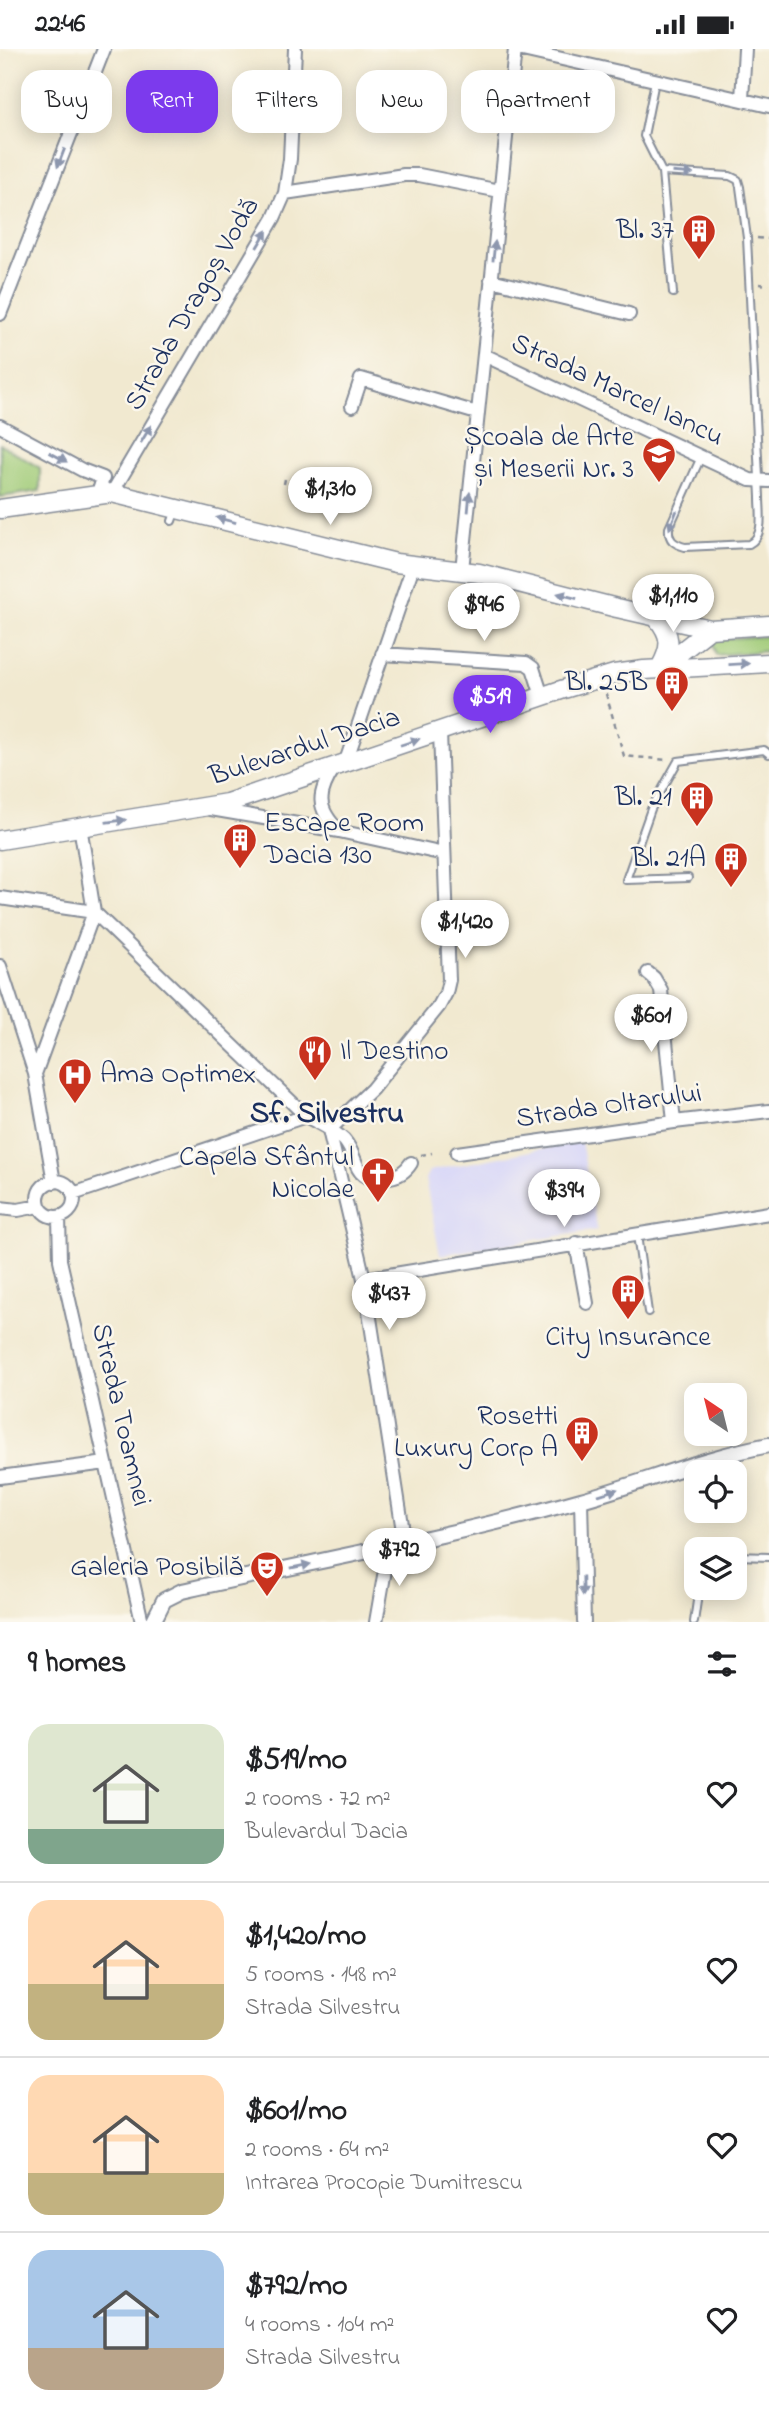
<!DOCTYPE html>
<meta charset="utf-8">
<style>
:root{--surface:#fff;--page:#f6f6f6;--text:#202124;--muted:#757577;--line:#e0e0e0;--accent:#7c3aed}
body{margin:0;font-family:"Indie Flower",sans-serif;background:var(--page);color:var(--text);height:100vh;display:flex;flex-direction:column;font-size:26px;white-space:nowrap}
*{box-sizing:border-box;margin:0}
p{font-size:23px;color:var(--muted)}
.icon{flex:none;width:38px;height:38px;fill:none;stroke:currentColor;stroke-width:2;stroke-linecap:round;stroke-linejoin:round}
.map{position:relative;height:1573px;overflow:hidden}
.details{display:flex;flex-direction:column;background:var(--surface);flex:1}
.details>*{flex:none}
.hud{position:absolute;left:21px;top:21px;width:728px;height:63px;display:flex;gap:14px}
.needle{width:46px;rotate:325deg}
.buttons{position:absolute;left:684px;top:1334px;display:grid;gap:14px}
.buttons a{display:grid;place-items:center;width:63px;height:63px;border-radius:14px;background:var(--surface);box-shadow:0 4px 18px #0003;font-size:35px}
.price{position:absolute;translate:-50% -60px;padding:0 16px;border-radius:24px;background:#fff;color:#222;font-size:23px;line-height:46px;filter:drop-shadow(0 2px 4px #0008)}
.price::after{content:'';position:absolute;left:50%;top:42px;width:21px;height:16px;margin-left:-10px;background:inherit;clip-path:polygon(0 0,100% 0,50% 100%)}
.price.selected{background:var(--accent);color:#fff}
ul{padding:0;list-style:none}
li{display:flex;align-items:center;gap:21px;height:175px;padding:0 28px}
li+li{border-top:2px solid var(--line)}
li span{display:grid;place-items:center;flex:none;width:196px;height:140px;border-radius:21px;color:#555}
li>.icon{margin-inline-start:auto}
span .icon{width:84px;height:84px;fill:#fffc;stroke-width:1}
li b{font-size:30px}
h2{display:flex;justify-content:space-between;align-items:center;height:84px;padding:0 28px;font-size:30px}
.tag{padding:0 24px;border-radius:21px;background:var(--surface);box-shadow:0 4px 18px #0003;font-size:24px;line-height:63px}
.tag.selected{background:var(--accent);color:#fff}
.status{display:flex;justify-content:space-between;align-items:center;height:49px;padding:0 35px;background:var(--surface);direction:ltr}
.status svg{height:19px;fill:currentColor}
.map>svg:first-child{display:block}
.built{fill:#d8d7f8}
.green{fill:#9fca76;stroke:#5d7c6a;stroke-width:2}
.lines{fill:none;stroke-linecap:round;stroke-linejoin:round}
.service-casing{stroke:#868c97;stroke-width:10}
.minor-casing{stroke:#868c97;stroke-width:16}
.tertiary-casing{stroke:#868c97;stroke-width:18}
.secondary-casing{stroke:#868c97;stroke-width:21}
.path{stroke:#868c97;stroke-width:2.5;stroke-dasharray:5 5;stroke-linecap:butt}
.service{stroke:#fff;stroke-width:6}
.minor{stroke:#fff;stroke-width:12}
.tertiary{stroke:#fff;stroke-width:14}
.secondary{stroke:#fff;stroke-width:18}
.oneway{fill:#8d97ae}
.labels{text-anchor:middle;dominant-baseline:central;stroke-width:5;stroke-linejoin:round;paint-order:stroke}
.poi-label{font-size:28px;fill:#1b2f5e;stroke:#fbf7ec;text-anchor:end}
.street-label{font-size:28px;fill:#1b2f5e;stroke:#fbf7ec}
.neighbourhood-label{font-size:30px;font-weight:bold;fill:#1b2f5e;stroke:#fbf7ec}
</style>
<div class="status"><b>22:46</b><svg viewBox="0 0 49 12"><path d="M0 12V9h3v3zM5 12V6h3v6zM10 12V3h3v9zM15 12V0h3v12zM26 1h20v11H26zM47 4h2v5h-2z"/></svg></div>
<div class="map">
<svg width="769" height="1573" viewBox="0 0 769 1573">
<rect width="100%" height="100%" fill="#fbf7ec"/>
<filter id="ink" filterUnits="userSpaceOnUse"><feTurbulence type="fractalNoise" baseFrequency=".0143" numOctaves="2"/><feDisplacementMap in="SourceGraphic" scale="14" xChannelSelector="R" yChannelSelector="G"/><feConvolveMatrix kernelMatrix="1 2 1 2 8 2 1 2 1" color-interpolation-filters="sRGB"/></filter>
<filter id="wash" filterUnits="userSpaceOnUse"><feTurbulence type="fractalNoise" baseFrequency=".00686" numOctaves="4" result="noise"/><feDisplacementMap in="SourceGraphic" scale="28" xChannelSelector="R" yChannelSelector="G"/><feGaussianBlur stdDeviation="1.57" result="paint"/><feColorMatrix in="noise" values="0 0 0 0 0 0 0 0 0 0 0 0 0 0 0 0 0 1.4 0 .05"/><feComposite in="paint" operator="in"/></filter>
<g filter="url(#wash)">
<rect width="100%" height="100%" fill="#f1e9d0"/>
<!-- built -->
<path class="built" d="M581,1092L597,1181L440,1206L425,1130L429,1122Z"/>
<!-- green -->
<path class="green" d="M0,395L40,419V442L0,448Z
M769,587V602L716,606L713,595L715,590Z"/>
</g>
<g filter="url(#ink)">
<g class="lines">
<!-- service casing -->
<g class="service-casing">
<path id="service" d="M655,32L644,87L662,123L730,127L738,131L740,138L747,189L760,448C760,464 765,487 749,495L685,498C674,495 668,491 669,479L701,408
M662,123L673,244
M172,472L176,461
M688,829L626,831L651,760L678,712L764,701L769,705
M637,1186L648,1263
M735,1507L769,1508
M694,1573L699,1538"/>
</g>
<!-- minor casing -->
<g class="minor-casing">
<path id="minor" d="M518,0L769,57
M742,50L745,0
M285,144L404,126H419L500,142
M491,231L629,265
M0,265L104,0
M484,306L750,431L769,432
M352,357L361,330L477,364
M0,377L82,421L103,429L98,445
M112,444L274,169L285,144L290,110L295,0
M462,521L515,0
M382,605L526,614L533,619L542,647
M345,715L413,517
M334,719C317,745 316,759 339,782
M211,760L339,782L444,805
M0,849L94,863L306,1067C318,1074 334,1081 344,1091C361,1110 350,1136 389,1128C399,1127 406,1122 411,1114
M0,917L35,1025L54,1133
M648,924L654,929L661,941L674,1073
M35,1025L94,863L80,777
M329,1081L372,1040L439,957L446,944L449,931L440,683
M329,1081L364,1230L405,1495
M457,1104L674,1073L769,1062
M38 1150a18 18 0 1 1 36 0a18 18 0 1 1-36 0Z
M73,1145L306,1067
M0,1159L18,1161L39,1157
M59,1168L60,1211L142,1573
M576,1194L587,1254
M364,1230L769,1164
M0,1428L106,1414
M581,1451L584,1573
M376,1573L389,1498"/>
</g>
<!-- tertiary casing -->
<g class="tertiary-casing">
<path id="tertiary" d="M153,1573L164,1551L182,1542C315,1512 449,1488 581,1451C643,1434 705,1408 769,1396"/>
</g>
<!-- secondary casing -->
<g class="secondary-casing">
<path id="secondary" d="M0,460L112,444L396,514L479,524L617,559L710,580
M657,569C671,586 672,597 661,617
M659,620L710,580L769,576
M0,791L227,754L564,640L614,625L644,621L769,614"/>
</g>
<!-- path -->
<path class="path" d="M757,189L769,190
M759,235L769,236
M284,435L285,430L289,431
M606,645L624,707L668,711
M421,1106L432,1104"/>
<!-- service -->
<use href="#service" class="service"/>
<!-- minor -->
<use href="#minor" class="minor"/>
<!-- tertiary -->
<use href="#tertiary" class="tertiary"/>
<!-- secondary -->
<use href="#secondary" class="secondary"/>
</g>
<!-- one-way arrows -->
<defs><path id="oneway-solid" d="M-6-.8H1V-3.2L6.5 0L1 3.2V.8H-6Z" transform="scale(1.75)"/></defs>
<g class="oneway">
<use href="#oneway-solid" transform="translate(61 109) rotate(111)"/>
<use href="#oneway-solid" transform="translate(683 124) rotate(4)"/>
<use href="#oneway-solid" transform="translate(262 190) rotate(-59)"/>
<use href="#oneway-solid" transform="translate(494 202) rotate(-84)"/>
<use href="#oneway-solid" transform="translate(146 385) rotate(-59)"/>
<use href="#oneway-solid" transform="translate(58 408) rotate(29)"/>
<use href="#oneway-solid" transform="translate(469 453) rotate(-85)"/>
<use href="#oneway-solid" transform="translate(226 471) rotate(-166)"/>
<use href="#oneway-solid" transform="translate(673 471) rotate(112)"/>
<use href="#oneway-solid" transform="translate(567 547) rotate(-165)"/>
<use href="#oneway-solid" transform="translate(739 615) rotate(-3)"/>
<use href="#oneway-solid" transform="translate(410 693) rotate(-18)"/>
<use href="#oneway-solid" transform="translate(116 772) rotate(-8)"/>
<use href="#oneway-solid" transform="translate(608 1443) rotate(-17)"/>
<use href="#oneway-solid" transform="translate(301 1517) rotate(-12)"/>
<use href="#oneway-solid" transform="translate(583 1537) rotate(89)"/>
</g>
</g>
<!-- icons -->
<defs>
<g id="building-pin" transform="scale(1.75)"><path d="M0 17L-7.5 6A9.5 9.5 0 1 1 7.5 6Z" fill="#c8321e" stroke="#fbf7ec"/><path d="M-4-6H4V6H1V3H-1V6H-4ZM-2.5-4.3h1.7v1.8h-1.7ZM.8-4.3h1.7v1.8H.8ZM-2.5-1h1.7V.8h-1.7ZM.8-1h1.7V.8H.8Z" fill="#fff"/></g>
<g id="school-pin" transform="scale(1.75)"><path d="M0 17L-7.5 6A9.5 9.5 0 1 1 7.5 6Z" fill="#c8321e" stroke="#fbf7ec"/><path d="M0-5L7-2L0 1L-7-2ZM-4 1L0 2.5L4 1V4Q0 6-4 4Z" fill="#fff"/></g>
<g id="restaurant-pin" transform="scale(1.75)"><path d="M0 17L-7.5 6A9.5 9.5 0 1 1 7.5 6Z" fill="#c8321e" stroke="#fbf7ec"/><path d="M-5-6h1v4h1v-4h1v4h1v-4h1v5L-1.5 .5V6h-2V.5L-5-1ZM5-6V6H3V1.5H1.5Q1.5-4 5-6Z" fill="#fff"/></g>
<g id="hospital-pin" transform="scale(1.75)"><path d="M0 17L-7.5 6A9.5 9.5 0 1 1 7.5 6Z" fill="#c8321e" stroke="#fbf7ec"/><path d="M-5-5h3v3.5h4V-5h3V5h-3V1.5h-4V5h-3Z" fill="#fff"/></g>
<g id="church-pin" transform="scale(1.75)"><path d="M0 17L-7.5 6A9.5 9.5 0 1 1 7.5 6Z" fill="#c8321e" stroke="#fbf7ec"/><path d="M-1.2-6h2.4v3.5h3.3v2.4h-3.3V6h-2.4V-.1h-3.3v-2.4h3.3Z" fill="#fff"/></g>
<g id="theatre-pin" transform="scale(1.75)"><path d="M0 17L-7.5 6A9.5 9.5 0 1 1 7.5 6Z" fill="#c8321e" stroke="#fbf7ec"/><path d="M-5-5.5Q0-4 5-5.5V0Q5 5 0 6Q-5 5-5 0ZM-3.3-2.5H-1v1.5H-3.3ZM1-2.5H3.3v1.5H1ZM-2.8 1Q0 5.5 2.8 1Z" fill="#fff"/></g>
</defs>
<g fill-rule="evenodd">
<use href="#building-pin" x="699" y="182"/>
<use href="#school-pin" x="659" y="405"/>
<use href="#building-pin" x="672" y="634"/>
<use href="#building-pin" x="697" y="749"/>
<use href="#building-pin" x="240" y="791"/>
<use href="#building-pin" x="731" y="810"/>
<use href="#restaurant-pin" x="315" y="1003"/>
<use href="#hospital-pin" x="75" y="1026"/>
<use href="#church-pin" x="378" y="1125"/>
<use href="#building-pin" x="628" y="1242"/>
<use href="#building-pin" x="582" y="1384"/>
<use href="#theatre-pin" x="267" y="1519"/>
</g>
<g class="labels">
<!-- poi labels -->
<g class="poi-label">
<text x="674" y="182">Bl. 37</text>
<text x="634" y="389">Școala de Arte<tspan x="634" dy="32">și Meserii Nr. 3</tspan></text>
<text x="648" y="634">Bl. 25B</text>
<text x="672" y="749">Bl. 21</text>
<text x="264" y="775" text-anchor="start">Escape Room<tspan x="264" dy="32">Dacia 130</tspan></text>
<text x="706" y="810">Bl. 21A</text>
<text x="340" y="1003" text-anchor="start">Il Destino</text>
<text x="100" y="1026" text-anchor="start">Ama Optimex</text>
<text x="354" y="1109">Capela Sfântul<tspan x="354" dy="32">Nicolae</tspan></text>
<text x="628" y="1289" text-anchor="middle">City Insurance</text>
<text x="558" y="1368">Rosetti<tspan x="558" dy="32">Luxury Corp A</tspan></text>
<text x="243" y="1519">Galeria Posibilă</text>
</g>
<!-- street labels -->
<g class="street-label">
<text transform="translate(193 256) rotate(-60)">Strada Dragoș Vodă</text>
<text transform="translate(617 342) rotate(25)">Strada Marcel Iancu</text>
<text transform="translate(305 699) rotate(-18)">Bulevardul Dacia</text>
<text transform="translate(609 1058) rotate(-8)">Strada Oltarului</text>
<text transform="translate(120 1366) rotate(77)">Strada Toamnei</text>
</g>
<!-- neighbourhood labels -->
<g class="neighbourhood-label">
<text x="327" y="1066">Sf. Silvestru</text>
</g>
</g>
</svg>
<div class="buttons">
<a><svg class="needle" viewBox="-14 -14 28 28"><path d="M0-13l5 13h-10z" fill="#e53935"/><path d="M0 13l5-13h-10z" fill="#757577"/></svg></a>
<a><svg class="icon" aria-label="locate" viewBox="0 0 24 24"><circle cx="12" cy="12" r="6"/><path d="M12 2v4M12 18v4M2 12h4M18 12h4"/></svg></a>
<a><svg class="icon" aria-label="layers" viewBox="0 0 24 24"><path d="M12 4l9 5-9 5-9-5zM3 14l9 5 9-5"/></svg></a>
</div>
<b class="price" style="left:330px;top:478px">$1,310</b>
<b class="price" style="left:673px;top:585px">$1,110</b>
<b class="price" style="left:484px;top:594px">$946</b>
<b class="price selected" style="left:490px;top:686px">$519</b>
<b class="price" style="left:465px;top:911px">$1,420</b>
<b class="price" style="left:651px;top:1005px">$601</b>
<b class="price" style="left:564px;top:1180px">$394</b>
<b class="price" style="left:389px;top:1283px">$437</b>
<b class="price" style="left:399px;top:1539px">$792</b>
<div class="hud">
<a class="tag">Buy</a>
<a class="tag selected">Rent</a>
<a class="tag">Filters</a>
<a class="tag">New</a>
<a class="tag">Apartment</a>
</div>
</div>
<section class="details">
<h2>9 homes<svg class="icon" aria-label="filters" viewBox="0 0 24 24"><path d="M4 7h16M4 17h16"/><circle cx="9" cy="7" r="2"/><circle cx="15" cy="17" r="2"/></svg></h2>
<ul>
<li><span style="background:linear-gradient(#dfe7d0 75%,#7fa58c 0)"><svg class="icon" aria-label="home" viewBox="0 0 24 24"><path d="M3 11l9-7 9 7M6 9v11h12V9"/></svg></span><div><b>$519/mo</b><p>2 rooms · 72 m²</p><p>Bulevardul Dacia</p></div><svg class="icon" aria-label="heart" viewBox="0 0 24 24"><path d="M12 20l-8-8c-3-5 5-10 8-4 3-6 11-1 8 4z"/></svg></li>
<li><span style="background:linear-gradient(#ffd9b3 60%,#c2b280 0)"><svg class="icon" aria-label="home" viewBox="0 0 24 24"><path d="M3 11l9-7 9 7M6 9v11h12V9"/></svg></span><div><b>$1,420/mo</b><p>5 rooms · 148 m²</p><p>Strada Silvestru</p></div><svg class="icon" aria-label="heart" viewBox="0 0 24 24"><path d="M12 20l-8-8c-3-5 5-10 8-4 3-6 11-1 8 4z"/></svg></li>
<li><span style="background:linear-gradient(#ffd9b3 70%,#c2b280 0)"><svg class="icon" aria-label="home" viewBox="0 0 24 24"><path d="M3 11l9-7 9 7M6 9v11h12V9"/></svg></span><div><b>$601/mo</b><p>2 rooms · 64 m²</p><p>Intrarea Procopie Dumitrescu</p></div><svg class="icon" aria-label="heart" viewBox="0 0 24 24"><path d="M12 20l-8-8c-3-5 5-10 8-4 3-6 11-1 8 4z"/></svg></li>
<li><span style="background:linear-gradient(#a9c7e8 70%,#b9a48a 0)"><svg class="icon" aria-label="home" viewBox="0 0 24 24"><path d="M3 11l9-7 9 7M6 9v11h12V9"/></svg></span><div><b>$792/mo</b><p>4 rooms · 104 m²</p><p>Strada Silvestru</p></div><svg class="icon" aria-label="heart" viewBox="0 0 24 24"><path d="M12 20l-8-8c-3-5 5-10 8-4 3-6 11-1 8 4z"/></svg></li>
</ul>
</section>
